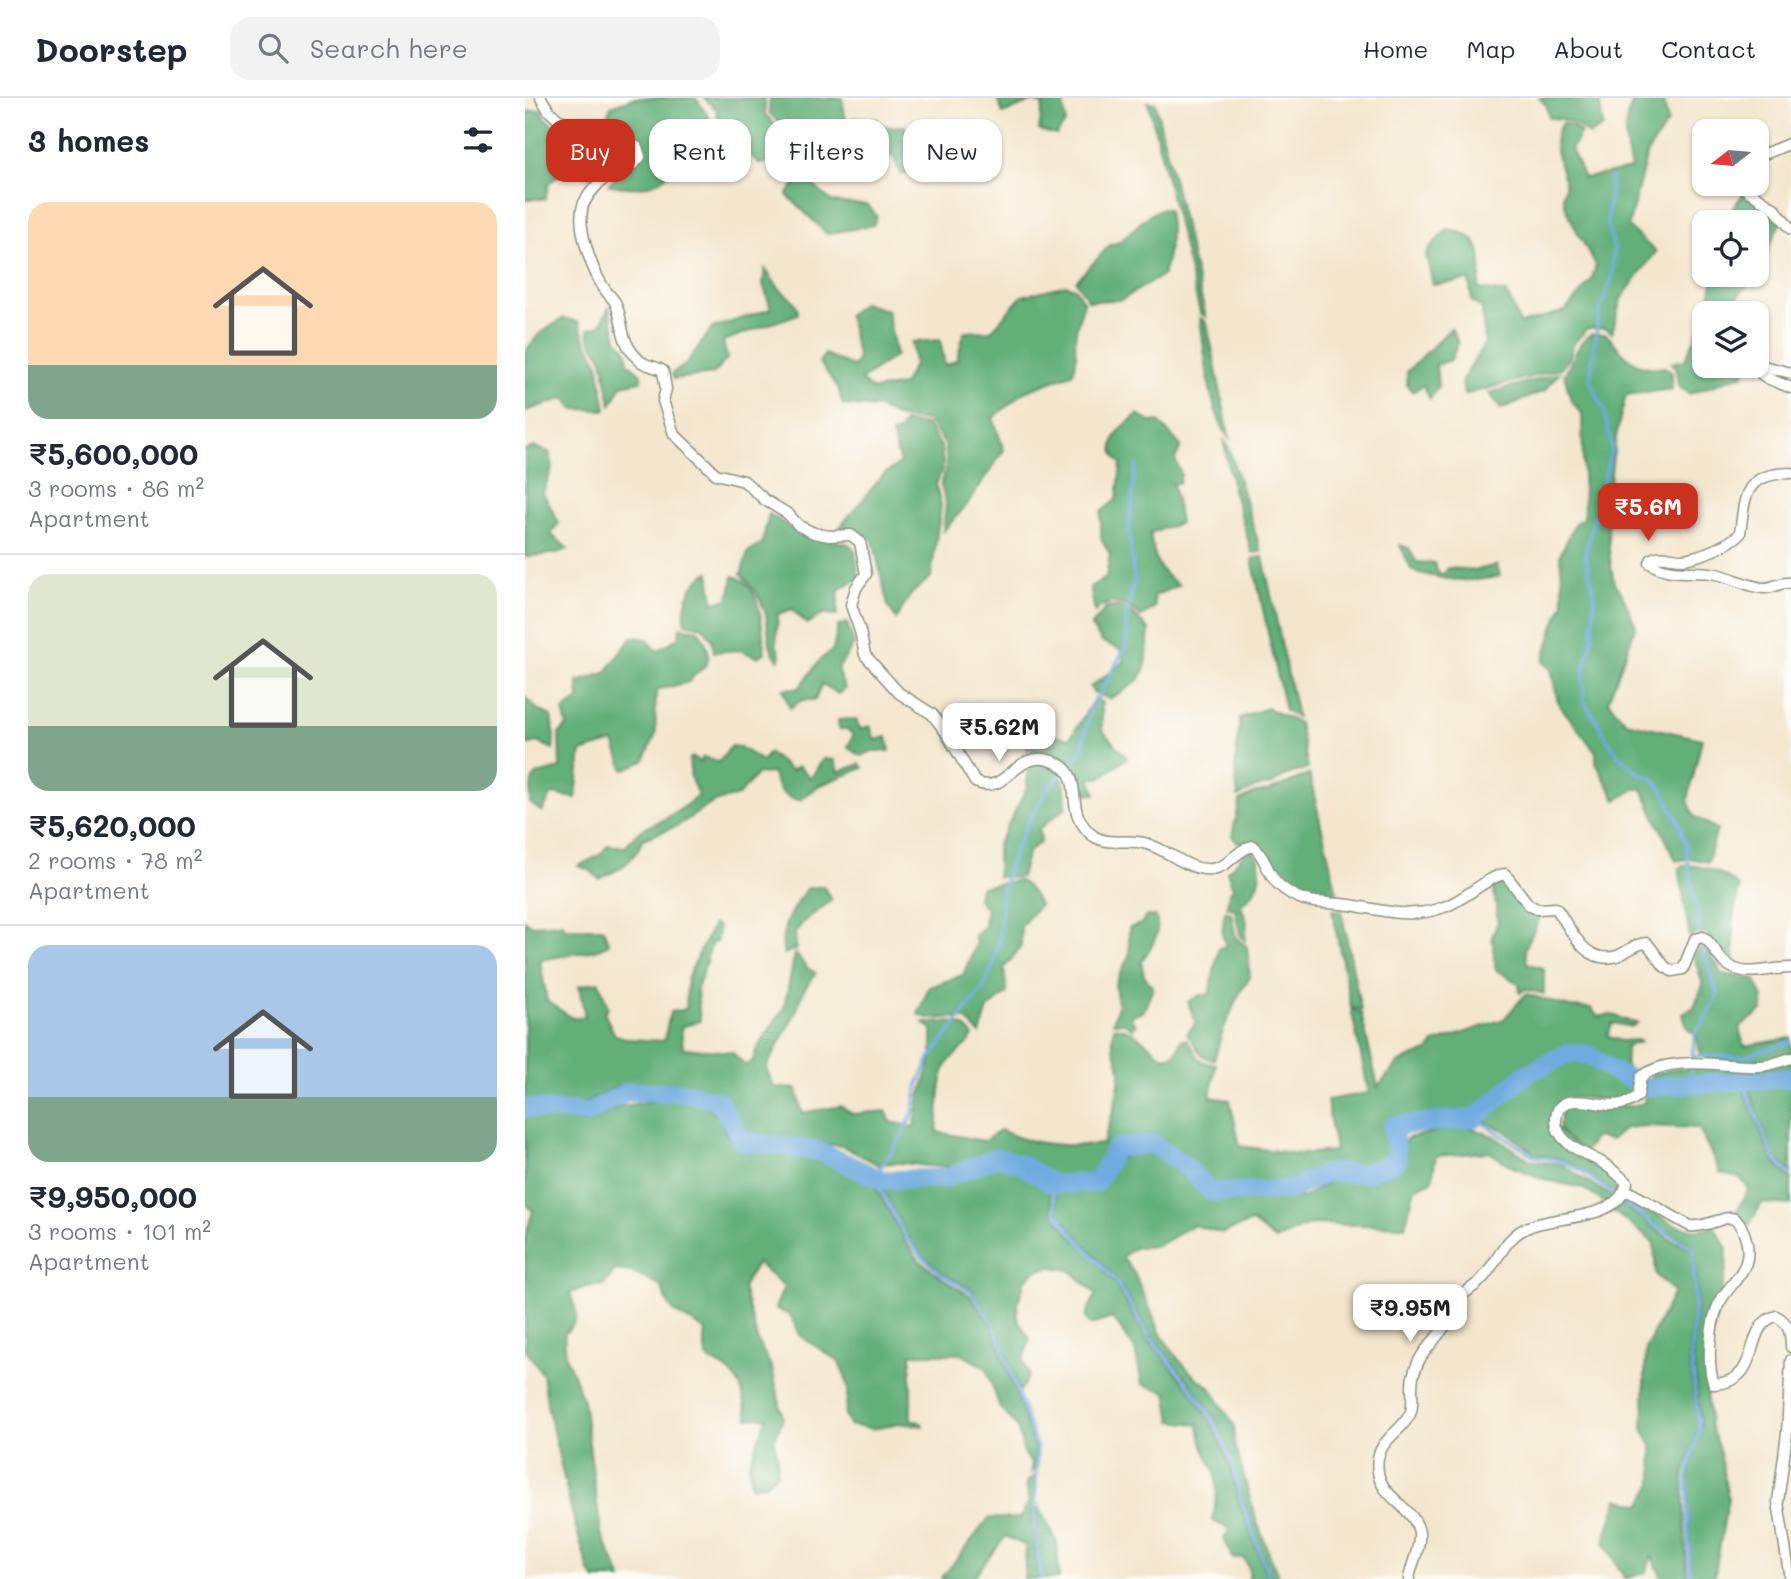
<!DOCTYPE html>
<meta charset="utf-8">
<style>
:root{--surface:#fff;--page:#f2f2f3;--text:#1f2937;--muted:#747a83;--line:#e0e1e3;--accent:#c8321e}
body{margin:0;font-family:Mali,sans-serif;background:var(--page);color:var(--text);height:100vh;display:flex;flex-direction:column;font-size:26px;white-space:nowrap}
*{box-sizing:border-box;margin:0}
p{font-size:23px;color:var(--muted)}
.icon{flex:none;width:38px;height:38px;fill:none;stroke:currentColor;stroke-width:2;stroke-linecap:round;stroke-linejoin:round}
.map{position:relative;flex:1;overflow:hidden}
.sheet{display:flex;flex-direction:column;background:var(--surface);width:525px}
.sheet>*{flex:none}
.top-card{position:absolute;left:21px;top:21px;width:665px;height:63px;display:flex;gap:14px}
.needle{width:46px;rotate:254deg}
.buttons{position:absolute;left:1167px;top:21px;display:grid;gap:14px}
.buttons a{display:grid;place-items:center;width:77px;height:77px;border-radius:14px;background:var(--surface);box-shadow:0 2px 5px #0004;font-size:35px}
.price{position:absolute;translate:-50% -60px;padding:0 16px;border-radius:14px;background:#fff;color:#222;font-size:23px;line-height:46px;filter:drop-shadow(0 2px 4px #0008)}
.price::after{content:'';position:absolute;left:50%;top:42px;width:21px;height:16px;margin-left:-10px;background:inherit;clip-path:polygon(0 0,100% 0,50% 100%)}
.price.active{background:var(--accent);color:#fff}
ul{padding:0;list-style:none}
li{display:grid;align-content:center;gap:14px;height:371px;padding:0 28px}
li+li{border-top:2px solid var(--line)}
li span{display:grid;place-items:center;height:217px;border-radius:21px;color:#555}
li>.icon{margin-inline-start:auto}
span .icon{width:126px;height:126px;fill:#fffc;stroke-width:1}
li b{font-size:30px}
h2{display:flex;justify-content:space-between;align-items:center;height:84px;padding:0 28px;font-size:30px}
.tag{padding:0 24px;border-radius:21px;background:var(--surface);box-shadow:0 2px 5px #0004;font-size:24px;line-height:63px}
.tag.active{background:var(--accent);color:#fff}
header{display:flex;align-items:center;gap:42px;box-sizing:border-box;height:98px;padding:0 35px;background:var(--surface);border-bottom:2px solid var(--line)}
header strong{font-size:33px}
nav{display:flex;gap:38px;margin-inline-start:auto;font-size:24px}
.search{width:490px;height:63px;background:var(--page);display:flex;align-items:center;gap:18px;box-sizing:border-box;padding:0 24px;border-radius:21px;color:var(--muted);font-size:26px}
main{display:flex;flex:1;min-height:0}
.map>svg:first-child{display:block}
.forest{fill:#62af78;stroke:#407656;stroke-width:2}
.lines{fill:none;stroke-linecap:round;stroke-linejoin:round}
.stream{stroke:#6fabe0;stroke-width:3.5}
.river{stroke:#6fabe0;stroke-width:19}
.minor-casing{stroke:#8a9280;stroke-width:13}
.minor{stroke:#fff;stroke-width:10}
</style>
<header>
<strong>Doorstep</strong>
<div class="search"><svg class="icon" aria-label="search" viewBox="0 0 24 24"><circle cx="10" cy="10" r="6"/><path d="M15 15l6 6"/></svg>Search here</div>
<nav><a>Home</a><a>Map</a><a>About</a><a>Contact</a></nav>
</header>
<main>
<section class="sheet">
<h2>3 homes<svg class="icon" aria-label="filters" viewBox="0 0 24 24"><path d="M4 7h16M4 17h16"/><circle cx="9" cy="7" r="2"/><circle cx="15" cy="17" r="2"/></svg></h2>
<ul>
<li><span style="background:linear-gradient(#ffd9b3 75%,#7fa58c 0)"><svg class="icon" aria-label="home" viewBox="0 0 24 24"><path d="M3 11l9-7 9 7M6 9v11h12V9"/></svg></span><div><b>₹5,600,000</b><p>3 rooms · 86 m²</p><p>Apartment</p></div></li>
<li><span style="background:linear-gradient(#dfe7d0 70%,#7fa58c 0)"><svg class="icon" aria-label="home" viewBox="0 0 24 24"><path d="M3 11l9-7 9 7M6 9v11h12V9"/></svg></span><div><b>₹5,620,000</b><p>2 rooms · 78 m²</p><p>Apartment</p></div></li>
<li><span style="background:linear-gradient(#a9c7e8 70%,#7fa58c 0)"><svg class="icon" aria-label="home" viewBox="0 0 24 24"><path d="M3 11l9-7 9 7M6 9v11h12V9"/></svg></span><div><b>₹9,950,000</b><p>3 rooms · 101 m²</p><p>Apartment</p></div></li>
</ul>
</section>
<div class="map">
<svg width="1266" height="1481" viewBox="0 0 1266 1481">
<rect width="100%" height="100%" fill="#fdfcf7"/>
<filter id="ink" filterUnits="userSpaceOnUse"><feTurbulence type="fractalNoise" baseFrequency=".0143" numOctaves="2"/><feDisplacementMap in="SourceGraphic" scale="14" xChannelSelector="R" yChannelSelector="G"/><feConvolveMatrix kernelMatrix="1 2 1 2 8 2 1 2 1" color-interpolation-filters="sRGB"/></filter>
<filter id="wash" filterUnits="userSpaceOnUse"><feTurbulence type="fractalNoise" baseFrequency=".00686" numOctaves="4" result="noise"/><feDisplacementMap in="SourceGraphic" scale="28" xChannelSelector="R" yChannelSelector="G"/><feGaussianBlur stdDeviation="1.57" result="paint"/><feColorMatrix in="noise" values="0 0 0 0 0 0 0 0 0 0 0 0 0 0 0 0 0 1.4 0 .05"/><feComposite in="paint" operator="in"/></filter>
<g filter="url(#wash)">
<rect width="100%" height="100%" fill="#f4e6cd"/>
<!-- forest -->
<path class="forest" d="M108,0H171L184,20C176,44 144,86 116,89C106,90 93,88 83,87L118,52L111,40L79,26L86,8Z
M179,0H240V16L262,40L270,59L235,66L211,46L199,42L181,52L194,30L192,12Z
M245,0H317L323,34L336,61L319,67L293,54L276,57L266,38L244,14Z
M472,0H537L541,24L531,37L514,32L518,7L508,3L478,16Z
M1014,0H1074L1078,29L1064,37C1051,26 1042,20 1024,20L1021,7Z
M1110,0H1134L1139,5L1143,24L1122,55L1103,129L1131,154L1096,201L1087,235L1081,230L1062,231L1049,245L1044,261L1034,271L939,297L937,282L960,245L957,210L947,204L944,182L908,187L901,157L907,147L923,131C963,139 956,160 954,191L982,195L995,226L1040,213L1066,183L1071,167C1062,152 1040,115 1038,98C1038,95 1040,91 1040,87C1038,64 1021,47 1037,25L1047,28L1056,35L1046,51L1059,80L1106,71C1100,44 1095,27 1110,0Z
M623,4L630,5L681,219L675,215Z
M15,12L26,26L98,44L107,52L109,61L104,66L79,72L66,80L47,68L24,85L20,101H0V14Z
M328,20L352,21L361,29L380,28L393,58L394,70L376,77L368,58H344L329,31Z
M274,74L307,104L343,107L352,119L348,127L302,136L262,97L271,84Z
M1218,96L1241,110L1255,125L1232,176V124H1198Z
M635,111H643C647,134 645,155 638,177L596,202L564,203L551,183L585,147L594,144L623,118Z
M240,171C245,178 249,184 254,190C262,200 273,201 273,216L198,243L202,261L188,276L148,281L147,275L160,267L187,230L246,211L238,186Z
M1190,177H1232L1215,195L1206,215H1181Z
M541,187L550,190L559,205C555,217 551,228 550,241C550,256 554,260 547,276L499,294L468,320L479,352L441,408L418,433L421,405L416,387L422,365L420,346L402,323L376,320L353,310L318,307L313,290L294,264L300,256L329,269L333,260L323,217L338,205L362,212L371,257L336,282L348,292L378,287L389,267L387,244L415,242L420,268L432,262L439,234L466,233L497,198Z
M84,209L92,241L102,253L103,265L116,276V283L97,287L86,307L77,260L64,241L63,231L75,228Z
M39,220L54,224L60,242L73,264L81,312L48,311L40,300L0,313V254L14,236Z
M675,220L682,225L705,342C682,309 681,260 675,220Z
M1179,220L1180,268H1217L1220,269L1219,276L1165,296L1153,288L1152,271L1146,265L1160,262Z
M926,230L933,245L926,262L911,267L913,289L905,301L898,287L888,294L882,287V274Z
M1066,236H1081C1102,258 1106,272 1140,269L1147,275V291L1101,297C1086,348 1077,427 1088,479C1090,488 1097,495 1100,503C1104,511 1107,520 1111,528L1083,603L1101,624L1177,641L1163,702L1169,718L1192,731L1183,764L1165,760L1151,763L1117,691H1110L1091,702L1071,665V654L1033,605L1026,570L1018,564L1029,527L1039,505L1035,457L1050,425L1059,420L1057,316L1046,302L1039,277L1056,245Z
M1034,275L1019,293L976,311L964,295Z
M613,316L625,324L633,323L656,348L650,361L656,376L654,385H648L655,425L625,435C629,461 631,472 654,487L629,498L630,509L616,519C603,505 585,498 570,514L565,489L581,480L585,456L576,440V414L592,401L596,366C576,345 597,328 613,316Z
M379,324L401,327L416,348L418,368L411,387L416,407L406,479L386,496L371,521L363,508L348,442L338,436L315,429L358,377L375,365L367,336L374,334Z
M698,341L704,350L736,454L727,455L708,391Z
M9,349L24,354L28,368L18,395L34,425L26,436L43,451L32,455L0,459V352Z
M244,416L276,436L324,446L330,453L334,481L314,491L312,517L298,516L282,526L267,511L253,516L251,546L256,558L253,562C241,547 245,532 240,514C235,498 227,487 216,476L223,454L237,445Z
M875,447L884,450L891,464L909,465L913,475L919,476L923,470L952,472L972,467L975,478C941,486 920,482 887,473Z
M738,459L772,619L760,612L727,461Z
M184,474L188,504L204,501L208,478C237,485 237,530 240,555L232,559L215,552L189,554L187,542L178,529L160,525C158,505 165,484 184,474Z
M593,508L605,513L624,532C620,578 625,578 584,601L568,594L565,589L599,564L595,551L577,544L566,528L581,510Z
M322,525L329,546L312,572L320,591L313,596L297,586L290,602H277L265,610L258,591L274,590L296,561L308,552L313,528Z
M155,529L173,532C181,543 190,559 177,571C171,576 168,576 164,584L132,592L130,611L131,636L119,663L99,672L89,644L56,654L51,700L27,696L17,714L5,705C7,673 6,678 35,670L34,636L42,628L38,613L54,601L53,584L80,575L107,539L122,541L132,553L154,539Z
M0,599L13,612L26,618L29,638L28,651L13,644L0,647Z
M570,600L577,605V632L602,660L575,680H565L571,696L559,695C545,662 539,653 502,652L506,626L523,625L527,637L545,640Z
M742,610L774,625L783,670L761,677L746,687L731,689L713,699L710,670L715,620Z
M331,621L335,631L345,628L350,642L362,639L365,653H348L336,658L323,650L328,637L322,631H314L313,622Z
M206,648L215,649L237,663L244,655L266,673L273,668L286,680L298,661L309,662L314,674L335,666L338,670L293,688L275,702C257,700 253,691 247,675L232,676L213,698L189,704L152,728L118,741C110,763 94,772 74,781L65,772L53,768L75,757L83,747L100,749C118,725 124,731 146,717C156,712 165,704 173,697L166,681L164,662L167,659L175,664L178,659L194,664Z
M515,663C540,674 542,684 540,710L514,731L516,743L503,754L496,779H472V748L502,690L503,667Z
M784,676L813,799L805,798L801,791C789,791 761,784 753,776C738,758 740,744 712,744L707,738L715,703L730,695L744,693Z
M728,753C738,764 736,782 728,795C724,800 719,802 716,807L722,824L720,843L715,837L710,811L702,809L704,795L708,791L702,773L712,764L719,755Z
M1159,767C1179,768 1200,774 1214,789L1207,825L1210,865L1203,862L1181,835L1168,836L1165,842L1154,770Z
M492,782C503,786 509,796 514,807L496,828V849L479,870L482,895L463,911L455,936L441,921C424,916 408,926 393,916L404,889L438,877L451,846L449,837L459,828L461,811L453,801L455,789Z
M976,782C992,791 997,810 1015,819L1000,851L1002,865L1019,871V896L1000,891L995,895L994,886L971,872L967,838L973,824L968,787Z
M298,788L307,802L279,823L270,835L271,851L259,856C253,831 267,811 281,791Z
M807,812H816L836,912L826,909Z
M700,813L706,815L711,840L722,849L725,879L713,898L698,932L689,962C673,960 672,947 662,935L671,925L663,904L675,897H684L694,850L701,848L697,835Z
M621,818L631,819C636,838 626,849 616,864L619,877L628,890L618,914L608,916L606,922L611,926L608,931L599,925H588L593,907L590,887L604,858V830L616,826Z
M0,822L5,827L37,825L41,830H78L84,846L71,852L15,862L22,903L47,920L60,919L54,888L74,884L83,909L79,915L90,937L105,941L139,943L145,914L161,911L162,881L188,826L194,829L191,845L187,844L172,892L175,923L156,929L158,950L207,954L221,968L228,962L232,950L259,910L270,855L282,870L291,875L279,892L271,914L241,970L249,989L272,991L277,1015L316,1008L327,1016L361,1013L366,1024L389,1029L395,999L407,961V931L398,925C418,926 436,918 448,938C441,951 426,957 422,967C413,983 414,1016 412,1034L459,1043L476,1032C506,1048 545,1049 578,1046C585,1023 593,1000 595,977C596,965 589,956 588,945C587,940 588,934 589,929C609,930 623,947 638,958C651,959 652,953 656,942L662,941C672,955 671,966 691,966L685,999L705,1002L715,1048L773,1056L810,1053L802,1002L844,995L826,911L836,915L853,989L874,964L903,953L909,945L979,921L1001,896L1045,909L1066,910L1073,919C1094,913 1095,923 1112,925L1106,929L1088,925L1082,938L1096,943L1112,942L1116,944L1101,948V969L1112,978V983L1065,954L1043,952L999,973L949,1018L861,1026L868,1058L857,1060L838,1071H799L763,1087L717,1090L690,1087L663,1061L643,1047L622,1039L598,1041L586,1047L566,1077C555,1078 539,1083 528,1080C514,1077 503,1058 487,1055C466,1051 453,1064 435,1068C411,1073 374,1060 354,1067L317,1048L220,1036L198,1000L157,988L114,986L92,988L56,1007L0,1004Z
M1180,848L1198,876L1230,881L1238,900L1237,913L1214,930L1219,948L1266,940V956C1237,965 1205,965 1176,959L1171,936L1163,931L1158,916L1169,909L1178,887L1169,858L1173,851Z
M1045,957L1063,959L1111,988L1108,998C1089,1009 1044,991 1033,1006C1029,1011 1029,1021 1028,1028L1096,1086L1089,1096L1056,1071L1035,1060L1010,1056L980,1033L953,1020L1003,978Z
M1266,964V977L1126,987L1122,983L1128,976L1147,971Z
M1266,982V1074L1250,1059L1222,986Z
M1217,988L1248,1063L1266,1081V1107L1237,1105L1223,1129L1210,1116L1224,1091L1215,1080L1195,1075L1174,1030L1121,1028L1100,1030L1086,1042L1070,1039L1060,1053L1044,1043L1034,1030L1037,1010L1044,1005L1100,1008L1118,1006L1122,992Z
M158,1001L179,1007L193,1017L202,1038L215,1050L295,1057L347,1082L380,1143L394,1162L417,1180L444,1197L467,1227L510,1352V1371L506,1375V1365L499,1355L492,1328L475,1310L461,1270L436,1256H386V1321L397,1325L398,1328L374,1325L348,1331L324,1327L320,1317L323,1291L320,1278L313,1263L274,1237L266,1218L250,1210L259,1189L232,1165L218,1189L233,1244L247,1270L258,1320L249,1343L253,1360L252,1375L240,1386L226,1389L224,1366L242,1319L223,1320C220,1308 219,1292 212,1283C194,1256 175,1276 181,1233C155,1213 149,1225 136,1188C118,1181 110,1172 90,1172L79,1187L60,1189L45,1195C52,1216 57,1219 39,1236L41,1259L58,1302L76,1435L97,1481H70L64,1473L49,1423L23,1312L18,1277L0,1250V1139L8,1113L0,1105V1017L60,1024L98,1008L134,1002Z
M938,1027L968,1038L1007,1063L1036,1066L1088,1100L1082,1106L1057,1090L1022,1082L988,1069L964,1054L911,1058L907,1083L890,1091L880,1128L786,1126L750,1142L727,1124L697,1135L668,1127L632,1148L609,1150L597,1159L609,1175L637,1238L654,1262L670,1279L684,1288L709,1327L710,1346L730,1419L754,1481H747L718,1403L706,1359L691,1323L668,1288L626,1237L591,1180L547,1132L532,1112L530,1090H572C590,1063 593,1054 629,1052L687,1099L710,1101L779,1099L810,1081L857,1079L877,1064L878,1048L882,1040Z
M473,1064L490,1067L524,1090L528,1114L544,1136L566,1156L589,1184L621,1239L667,1294L688,1328L704,1364L715,1407L743,1481H724V1470L718,1460H707L699,1440L705,1431L688,1423L692,1393L690,1373L679,1351L673,1326L647,1323L642,1294L617,1286L610,1252L588,1220L565,1227L560,1219L571,1196L545,1172L526,1169L510,1173L500,1182L493,1204V1221L505,1241L498,1263L504,1277L495,1294L469,1224L446,1191L418,1175L397,1157L382,1137L352,1081L359,1085L421,1082Z
M1103,1097C1131,1115 1155,1139 1190,1129L1202,1151L1201,1172L1181,1265V1276L1185,1326L1194,1351L1203,1400L1189,1481H1166L1163,1381L1176,1328L1168,1256L1172,1200L1169,1149L1128,1125L1097,1103Z
M1096,1106L1146,1142L1167,1151L1169,1204L1164,1260L1173,1331L1158,1380L1162,1481H1137L1127,1458L1121,1474L1100,1481L1079,1444L1093,1401L1116,1407L1128,1385L1127,1348L1118,1331L1121,1250L1149,1194L1131,1177L1129,1145L1088,1113Z
M510,1378L507,1433L514,1481H499L501,1448L481,1438L447,1481H416L464,1420H495L504,1403L501,1385Z
M514,1409L532,1444L534,1481H518L511,1432Z"/>
<g class="lines">
<!-- stream -->
<path class="stream" d="M1086,79L1082,126L1089,150L1087,180L1074,214L1065,281L1079,312L1087,350L1060,457L1070,496L1067,541L1058,578L1059,603L1092,656L1112,674L1128,681L1138,692L1151,718L1161,746L1165,779L1173,813V826L1181,865L1193,896L1181,919L1170,935L1164,987
M1167,958L1217,959L1266,944
M1218,984L1249,1060L1266,1077
M950,1020L1009,1058L1036,1063L1057,1073L1127,1126L1168,1150L1170,1202L1166,1257L1174,1331L1162,1380L1165,1481
M527,1086L531,1113L546,1134L590,1182L625,1239L668,1292L690,1325L706,1361L717,1405L745,1481
M517,1481L510,1434L512,1350L469,1226L445,1193L418,1177L397,1159L381,1139L349,1079L376,1039L388,1015L393,987L405,960L458,890L468,868L475,840L477,794L484,767L507,716L525,688L556,654L565,613L601,548V521L609,483L604,430L611,367"/>
<!-- river -->
<path class="river" d="M0,1010L62,1015L101,994H159L194,1003L217,1043L294,1053L357,1082L421,1080L472,1059L496,1066L527,1086L571,1085L591,1050L628,1046L663,1070L686,1094L765,1092L802,1075H840L872,1063L868,1028L950,1020L1001,976L1043,955L1064,957L1086,972L1121,989L1266,980"/>
</g>
</g>
<g filter="url(#ink)">
<g class="lines">
<!-- minor casing -->
<g class="minor-casing">
<path id="minor" d="M16,0L24,13L34,22L81,34L112,49L115,59C108,69 100,70 89,75C77,80 65,93 59,105C50,125 66,169 77,187C80,193 86,198 90,204C100,225 93,242 114,262C120,268 131,268 138,273L141,291L138,303L149,336L191,376L219,383L240,402L263,416L274,428L289,435L304,438L326,437L335,444L341,476L331,490L326,507L335,533L340,557L374,595L407,616L420,633L450,684C483,699 489,650 527,663C556,673 545,697 553,718C556,725 563,735 570,739C586,748 605,740 622,746C644,752 664,774 687,771C705,769 711,751 728,748C741,759 742,776 754,787C779,809 796,803 825,807C859,812 884,822 919,809C940,802 961,779 980,776L1004,807L1012,811L1031,810C1046,830 1059,868 1092,858C1103,854 1110,845 1122,845L1140,869L1147,873L1158,871L1170,841L1178,839C1188,845 1190,856 1199,864C1219,882 1244,869 1266,870
M1180,50L1177,54L1180,60
M1232,59L1266,45
M1213,86L1250,111L1266,131
M1266,275L1234,267L1231,269C1236,281 1255,284 1266,290
M1266,375C1219,376 1220,396 1215,436C1202,448 1177,458 1159,461C1148,462 1136,455 1127,461L1125,465C1147,479 1167,471 1191,476C1207,479 1223,489 1239,490C1250,490 1256,483 1266,485
M1101,1092L1165,1128C1181,1130 1199,1118 1206,1120C1212,1121 1217,1129 1219,1135C1234,1176 1199,1183 1190,1216C1185,1234 1182,1269 1189,1286C1240,1283 1216,1228 1251,1218C1264,1225 1266,1235 1266,1249
M884,1481C886,1467 896,1449 894,1435C891,1410 856,1400 853,1374C848,1343 875,1337 885,1316C890,1306 885,1291 888,1279C894,1253 909,1246 921,1226C925,1218 927,1208 932,1202C939,1194 950,1189 957,1181C974,1162 980,1137 1006,1128C1034,1117 1095,1123 1102,1084C1094,1078 1085,1069 1076,1064C1065,1058 1053,1054 1043,1045C1036,1039 1031,1032 1031,1023C1030,991 1070,1007 1088,1007C1098,1007 1106,1004 1113,998L1116,979C1146,955 1199,970 1234,968C1245,968 1256,963 1266,960
M1265,1481L1253,1404L1262,1335L1266,1262"/>
</g>
<!-- minor -->
<use href="#minor" class="minor"/>
</g>
</g>
</svg>
<div class="buttons">
<a><svg class="needle" viewBox="-14 -14 28 28"><path d="M0-13l5 13h-10z" fill="#e53935"/><path d="M0 13l5-13h-10z" fill="#747a83"/></svg></a>
<a><svg class="icon" aria-label="locate" viewBox="0 0 24 24"><circle cx="12" cy="12" r="6"/><path d="M12 2v4M12 18v4M2 12h4M18 12h4"/></svg></a>
<a><svg class="icon" aria-label="layers" viewBox="0 0 24 24"><path d="M12 4l9 5-9 5-9-5zM3 14l9 5 9-5"/></svg></a>
</div>
<b class="price active" style="left:1123px;top:445px">₹5.6M</b>
<b class="price" style="left:474px;top:665px">₹5.62M</b>
<b class="price" style="left:885px;top:1246px">₹9.95M</b>
<div class="top-card">
<a class="tag active">Buy</a>
<a class="tag">Rent</a>
<a class="tag">Filters</a>
<a class="tag">New</a>
</div>
</div>
</main>
